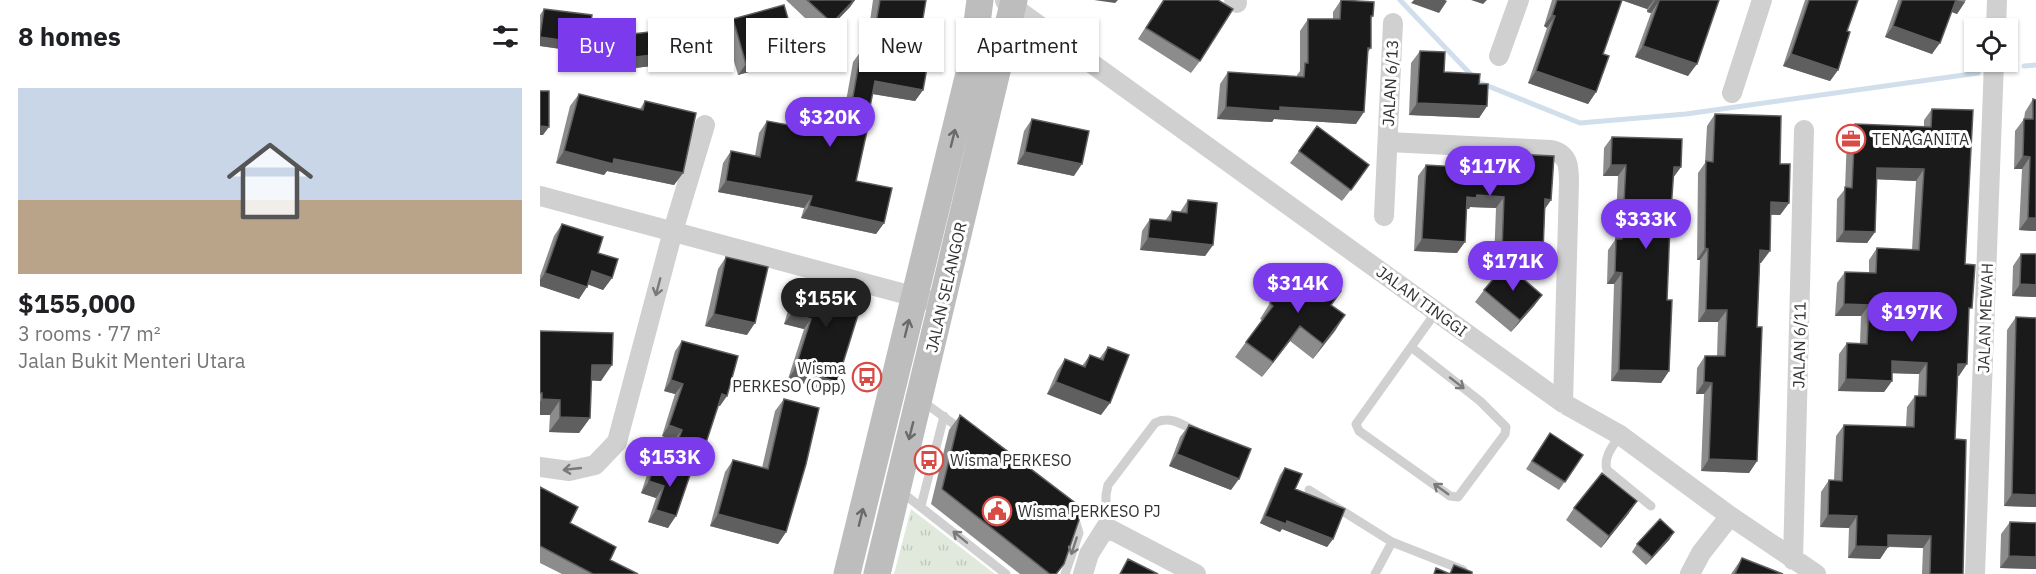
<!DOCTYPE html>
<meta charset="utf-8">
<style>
:root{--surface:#fff;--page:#f2f2f2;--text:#202124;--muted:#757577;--accent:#7c3aed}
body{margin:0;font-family:"IBM Plex Sans",sans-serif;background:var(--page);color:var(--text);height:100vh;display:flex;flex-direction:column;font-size:22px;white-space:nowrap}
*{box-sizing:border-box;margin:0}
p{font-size:20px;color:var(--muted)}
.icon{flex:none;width:33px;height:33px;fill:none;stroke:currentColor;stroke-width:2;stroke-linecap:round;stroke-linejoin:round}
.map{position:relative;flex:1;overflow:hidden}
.side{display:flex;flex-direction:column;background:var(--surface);width:540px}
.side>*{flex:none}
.banner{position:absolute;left:18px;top:18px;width:570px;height:54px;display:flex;gap:12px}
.controls{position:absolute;left:1424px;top:18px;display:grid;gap:12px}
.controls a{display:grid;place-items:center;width:54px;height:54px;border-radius:0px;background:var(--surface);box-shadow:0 2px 4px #0004;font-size:30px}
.price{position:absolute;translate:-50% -51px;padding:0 14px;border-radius:21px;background:var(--accent);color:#fff;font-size:20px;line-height:39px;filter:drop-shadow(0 2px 3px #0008)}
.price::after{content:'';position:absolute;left:50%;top:36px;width:18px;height:14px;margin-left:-9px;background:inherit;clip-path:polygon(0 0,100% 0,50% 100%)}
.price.active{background:#222;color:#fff}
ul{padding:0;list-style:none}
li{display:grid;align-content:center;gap:12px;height:318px;padding:0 18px}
li span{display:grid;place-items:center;height:186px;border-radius:0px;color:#555}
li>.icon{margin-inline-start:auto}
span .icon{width:108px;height:108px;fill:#fffc;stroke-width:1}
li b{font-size:26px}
h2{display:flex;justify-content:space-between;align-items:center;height:72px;padding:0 18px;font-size:26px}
.pill{padding:0 21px;border-radius:0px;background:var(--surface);box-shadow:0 2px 4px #0004;font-size:21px;line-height:54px}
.pill.active{background:var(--accent);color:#fff}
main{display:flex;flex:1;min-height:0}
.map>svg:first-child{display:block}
.grass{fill:url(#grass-tufts)}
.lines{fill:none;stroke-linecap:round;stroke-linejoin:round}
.stream{stroke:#d1deeb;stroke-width:5}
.service{stroke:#d0d0d0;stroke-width:9}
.minor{stroke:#d0d0d0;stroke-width:20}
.secondary{stroke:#bdbdbd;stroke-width:27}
.wall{fill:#8c8c8c}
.shaded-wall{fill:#5f5f5f}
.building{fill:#1a1a1a;stroke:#5f5f5f;stroke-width:1.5}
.oneway{stroke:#6a6a6a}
.oneway2{stroke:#7a7a7a}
.labels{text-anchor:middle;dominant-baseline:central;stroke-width:6;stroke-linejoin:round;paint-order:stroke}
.street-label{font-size:16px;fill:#333;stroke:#fff}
.poi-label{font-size:16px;fill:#333;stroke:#fff;text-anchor:start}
</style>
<main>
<section class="side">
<h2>8 homes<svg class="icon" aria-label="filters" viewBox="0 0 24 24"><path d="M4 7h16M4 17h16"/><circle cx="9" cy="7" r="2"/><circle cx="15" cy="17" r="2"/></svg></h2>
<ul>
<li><span style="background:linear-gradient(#c9d6e8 60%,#b9a48a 0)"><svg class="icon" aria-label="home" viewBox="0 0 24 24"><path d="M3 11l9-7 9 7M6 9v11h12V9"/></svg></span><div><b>$155,000</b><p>3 rooms · 77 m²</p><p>Jalan Bukit Menteri Utara</p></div></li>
</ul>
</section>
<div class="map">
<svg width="1496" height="574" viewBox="0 0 1496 574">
<defs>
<pattern id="grass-tufts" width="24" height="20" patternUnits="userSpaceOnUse" patternTransform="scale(1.5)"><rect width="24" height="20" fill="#e1e9dd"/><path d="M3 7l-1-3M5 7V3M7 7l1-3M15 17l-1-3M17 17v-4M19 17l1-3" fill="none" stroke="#c2c8be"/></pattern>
</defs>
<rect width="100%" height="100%" fill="#fff"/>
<!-- grass -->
<path class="grass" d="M371,509L455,574H354Z"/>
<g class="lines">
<!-- stream -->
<path class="stream" d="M860,0L938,82L1040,123L1146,114L1438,73
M1484,66L1496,65"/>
<!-- service -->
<path class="service" d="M871,347L940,401L966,427L965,434L918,497L910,496L819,431L816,424L896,312
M381,400L423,431
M1080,435C1073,446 1063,457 1067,470L1111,506
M359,490L466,574
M769,490L852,542L923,570
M381,506L404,416
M566,527V495L568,485L615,423C631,415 643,425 657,432
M525,574L539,533L534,516
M835,574L852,542"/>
<!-- minor -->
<path class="minor" d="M694,0L697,3
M465,1L1023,403L1080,435L1190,516L1276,574
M1456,28L1457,0
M959,56L979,0
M1192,93L1222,0
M848,142L1011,150C1029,154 1029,167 1029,183L1023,403
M0,196L402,304
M844,216L853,23
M0,467L29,471L55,465L77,442L133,231L165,125
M1253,560L1264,130
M543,574L549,554L566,527L656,574
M1150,574L1161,553L1190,516
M1435,574L1454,62"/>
<!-- secondary -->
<path class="secondary" d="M307,574L432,61L440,0
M337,574L474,0"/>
</g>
<!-- wall -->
<path class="wall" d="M246,0H315L310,7L283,35Z
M333,0H386L381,30L373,42L328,35Z
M623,0H678L660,61L651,73L598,39Z
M801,0L833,16L831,19V48L828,52L816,124L734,119L732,122L677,119L680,84L688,72L757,77V75L760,71V31L768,19H793V12Z
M1012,0H1179L1148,76L1095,57L1111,13L1107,12V9L1082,0L1063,54L1056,92L1048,104L988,83L1007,28L1004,26Z
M1265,0H1318L1307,31L1298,70L1290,81L1243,66Z
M1358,0H1426L1417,14L1411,12L1392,54L1345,37Z
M4,9L48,44L42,52L0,46V15Z
M193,19L249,61L198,75L185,31Z
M76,36L145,51L137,63L70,71L68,48Z
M321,51L383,90L375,101L332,94L316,181L344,223L336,234L261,218L264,208L178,192L183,163L191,151L215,156L219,133L227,121L286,132L290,117L298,105L305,107L313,62Z
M880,51L904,72L939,84L947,106L939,118L869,115L871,63Z
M39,94L100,109L105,101L143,173L134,185L67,171L64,175L16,163L30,106Z
M1493,99L1496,231L1479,230L1482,169H1474L1475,131L1484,119L1485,112Z
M1392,109L1425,264L1429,313L1419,376L1418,375L1415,439L1423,574H1382L1383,548L1348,547L1340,559L1308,558L1309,528L1280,527L1281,492L1289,480H1294L1296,436L1304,425L1366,427L1367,407L1375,396H1378L1379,374L1352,373V381L1344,392L1298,391L1299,354L1307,343H1320L1321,316H1295L1297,283L1305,272H1329V260L1337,248L1372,250L1376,181L1337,179L1335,232L1327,243L1296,242L1297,199L1305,189L1307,136L1315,124L1384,127V120Z
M1175,114L1240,164L1249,203L1240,215H1231L1221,263H1220L1217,327V461L1209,473L1161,471L1164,394H1156L1157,368L1165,356H1177L1178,322H1158L1160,260H1157L1158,173L1165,163L1167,126Z
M492,119L534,176L477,164L484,131Z
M1072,137L1141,167L1133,177L1130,225L1127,300L1129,371L1121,383L1071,381L1074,284H1067L1068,250L1075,240L1078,176H1063L1064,148Z
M759,151L821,177L802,201L750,163Z
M920,151L1011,200L1005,209L1003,252L995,264L954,262L956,208L930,207L929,209H927L917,253L874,251L878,176L886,165L912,167V162Z
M648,200L673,245L665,256L600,250L602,231L610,219L625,221L632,211L640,212Z
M22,224L58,253L72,278L63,290L48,284L39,299L0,286V276L14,236Z
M1481,254L1496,297L1472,296L1473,266Z
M186,257L207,335L165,326L178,269Z
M261,281L289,392L248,379L264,329L244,324L254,291Z
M944,290L1002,295L994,306L971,332L935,302Z
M730,303L791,305L805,315L773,359L750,341L722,377L695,357L722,320L720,319Z
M1476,317L1496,318V507L1464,506L1467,330Z
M0,331L61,381L51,380L50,418L39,433L9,432L10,415H0Z
M142,341L180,406H178L163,452L155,463L130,454L134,440L122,436L135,394L124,391L135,351Z
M568,347L561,415L507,394L517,371L525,359L542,366L550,355L559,359Z
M244,399L246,532L238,544L170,526L185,472L193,460L222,468L235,411Z
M420,415L524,564L517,574H480L391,504L409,430Z
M649,425L691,490L629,466L640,437Z
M1010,433L1043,455L1019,490L986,469Z
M115,464L150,475L128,528L108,522L116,498L101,493L107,475Z
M745,468L755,489L793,539L787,547L742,529L740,532L720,523L740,475Z
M0,487L30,523L70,560L98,574H22L0,563Z
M1034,508L1089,513L1061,548L1026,520Z
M1470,522L1496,523V569L1460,568L1461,534Z
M1134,532L1129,540L1106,565L1092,552L1097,544Z
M1202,558L1195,574H1191Z"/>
<!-- shaded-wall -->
<path class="shaded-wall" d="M314,0H315L310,7L283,35L292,23Z
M554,0H578L575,3Z
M874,0H905L907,1L899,13L871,3Z
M931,0H947L943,4Z
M1081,0H1114L1107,9Z
M1115,0L1119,1L1111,13L1107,12Z
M1415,0L1425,2L1417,14L1408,10Z
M1012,15L1015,16L1007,28L1004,26Z
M336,23L381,30L373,42L328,35Z
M1353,26L1400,43L1392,54L1345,37Z
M0,37L48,44L42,52L0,46Z
M1103,46L1157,64L1148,76L1095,57Z
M257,49L249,61L198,75L206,64Z
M145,51L137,63L70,71L79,59Z
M1251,54L1298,70L1290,81L1243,66Z
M996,71L1056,92L1048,104L988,83Z
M335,81L383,90L375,101L327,93Z
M877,103L947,106L939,118L869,115Z
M686,107H740L824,112L816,124L734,119L732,122L677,119Z
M0,126L9,127L3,135H0Z
M24,151L74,159L143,173L134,185L67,171L64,175L16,163Z
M485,152L542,164L534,176L477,164Z
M1483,156L1490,157L1482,169H1474Z
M1071,165H1086L1078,176H1063Z
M1134,167H1141L1133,178Z
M1337,168L1384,169L1376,181L1329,179Z
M186,181L272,196L264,208L178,192Z
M937,195L964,197L956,208L930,207L929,209L919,208L927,197Z
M1005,199L1011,200L1003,211Z
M1231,202L1249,203L1240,215L1223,214Z
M269,206L344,223L336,234L261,218Z
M1488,218H1496V231L1479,230Z
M1304,231L1335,232L1327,243L1296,242Z
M608,238L673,245L665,256L600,250Z
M882,239L925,242L917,253L874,251Z
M1165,248L1168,249L1160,260H1157Z
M1220,250L1230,251L1221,263L1212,262Z
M962,251L1003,252L995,264L954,262Z
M52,271L72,278L63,290L44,283Z
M1075,272L1082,273L1074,284H1067Z
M5,273L47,287L39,299L0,286V280Z
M1480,284L1496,285V297L1472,296Z
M1002,295L994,306L971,332L980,320Z
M1304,304L1329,305L1321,316H1295Z
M1166,310H1187L1178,322H1158Z
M252,313L271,319L264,329L244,324Z
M174,314L215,323L207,335L165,326Z
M805,315L795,331L773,359L783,344Z
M760,326L750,341L722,377L733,362Z
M1352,361L1387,363L1379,374L1344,373Z
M1418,364H1427L1419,376L1410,375Z
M52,365H72L61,381L41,380Z
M255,369L297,382L289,392L248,379Z
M1079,370L1129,371L1121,383L1071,381Z
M1306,379L1352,381L1344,392L1298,391Z
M131,380L143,384L135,394L124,391Z
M516,382L570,403L561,415L507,394Z
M1164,382L1172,383L1164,394H1156Z
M182,394L187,396L180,406L175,405Z
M2,399L20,400L10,415H0V402Z
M20,417L50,418L39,433L9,432Z
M129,425L142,430L134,440L122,436Z
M137,443L163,452L155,463L130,454Z
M637,454L699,479L691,490L629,466Z
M1169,459L1217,461L1209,473L1161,471Z
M109,481L124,486L116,498L101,493Z
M1472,494L1496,495V507L1464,506Z
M1097,501L1089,513L1061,548L1069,536Z
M116,510L136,516L128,528L108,522Z
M178,514L246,532L238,544L170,526Z
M1288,515L1317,516L1309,528L1280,527Z
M725,516L747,521L793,539L787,547L742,529L740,532L720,523Z
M1134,532L1129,540L1106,565L1112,557Z
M1348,535L1391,536L1383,548L1340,546Z
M1316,546L1348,547L1340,559L1308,558Z
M1469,556L1496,557V569L1460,568Z"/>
<!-- building -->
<path class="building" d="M267,0H314L292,23Z
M340,0H386L381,30L336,23Z
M624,0H678L693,9L660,61L606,28Z
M801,0L834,2L833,16H831V48H828L824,112L740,107V111L686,107L688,72L764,77L765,63H768V19H800Z
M1017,0H1082L1063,54L1069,56L1056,92L996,71L1015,16L1012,15Z
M1115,0H1179L1157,64L1103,46L1119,1Z
M1269,0H1318L1307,31L1310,32L1298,70L1251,54Z
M1362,0H1416L1400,43L1353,26Z
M244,5L257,49L206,64L193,19Z
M4,9L52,15L48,44L0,37Z
M143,28L145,51L79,59L76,36Z
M321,51L388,62L383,90L335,81L329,112L331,113L316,181L352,188L344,223L269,206L272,196L186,181L191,151L220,157L227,121L292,133L298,105L311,108Z
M880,51L905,52L904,72L940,74L939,84H948L947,106L877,103Z
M0,91H9V127L0,126Z
M39,94L103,110L105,101L156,113L143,173L74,159L73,164L24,151Z
M1493,99L1496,100V218H1488L1490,157L1483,156L1484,119H1493Z
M1392,109L1433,110L1425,264L1435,265L1432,308H1429L1427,364H1418L1415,439L1426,440L1423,574H1390L1391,536L1348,535V547L1316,546L1317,516L1288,515L1289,480L1302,481L1304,425L1374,427L1375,396H1386L1387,363L1352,361V381L1306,379L1307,343L1327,344L1329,305L1304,304L1305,272L1336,273L1337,248L1379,250L1384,169L1337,168L1335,232L1304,231L1305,187L1312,188L1315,124L1391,127Z
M1175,114L1241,116L1240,164H1250L1249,203L1231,202L1230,251L1220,250L1217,327H1222L1217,461L1169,459L1172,383L1164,382L1165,356H1185L1187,310H1166L1168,249L1165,248L1166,161L1173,162Z
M492,119L549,131L542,164L485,152Z
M777,126L829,165L811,190L759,151Z
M1072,137L1142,139L1141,167H1134L1130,225L1127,300H1132L1129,371L1079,370L1082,273L1075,272L1076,239H1082L1086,165H1071Z
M920,151L1014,156L1011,200L1005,199L1003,252L962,251L964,197L937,195L936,198L927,197L925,242L882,239L886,165L919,167Z
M648,200L677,203L673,245L608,238L610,219L631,221L632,211L647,213Z
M22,224L63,237L58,253L78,259L72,278L52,271L47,287L5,273Z
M1481,254H1496V285L1480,284Z
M186,257L228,267L215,323L174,314Z
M966,264L1002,295L980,320L944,290Z
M771,269L801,291L791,305L805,315L783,344L760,326L733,362L706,342L733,306L730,303L752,275L761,282Z
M261,281L323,299L297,382L255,369L271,319L252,313Z
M1476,317L1496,318V495L1472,494Z
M0,331L73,333L72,365H52L50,418L20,417V400L2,399V393H0Z
M142,341L198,356L187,396L182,394L163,452L137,443L142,430L129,425L143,384L131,380Z
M568,347L589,355L570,403L516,382L525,359L545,367L550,355L563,360Z
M244,399L279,408L266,464L246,532L178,514L193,460L228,469Z
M420,415L538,505L540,517L524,564L516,574H510L402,489Z
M649,425L711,449L699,479L637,454Z
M1010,433L1043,455L1025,482L992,461Z
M115,464L150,475L136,516L116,510L124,486L109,481Z
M745,468L762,474L755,489L805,509L793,539L747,521L746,524L725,516Z
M1062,473L1097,501L1069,536L1034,508Z
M0,487L38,507L30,523L76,547L70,560L98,574H53L0,546Z
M1120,519L1134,532L1112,557L1097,544Z
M1470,522L1496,523V557L1469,556Z
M1202,558L1243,574H1195Z
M588,559L618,574H580Z
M914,565L932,572V574H894L896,568L910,574Z"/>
<!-- one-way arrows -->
<defs><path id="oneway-shaft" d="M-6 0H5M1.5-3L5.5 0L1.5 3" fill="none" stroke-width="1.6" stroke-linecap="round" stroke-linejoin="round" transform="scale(1.5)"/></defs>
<g class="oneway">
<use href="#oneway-shaft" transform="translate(413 138) rotate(-76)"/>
<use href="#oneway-shaft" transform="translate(367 328) rotate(-76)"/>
<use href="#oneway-shaft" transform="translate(371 431) rotate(104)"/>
<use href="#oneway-shaft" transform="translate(321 517) rotate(-76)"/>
</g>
<g class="oneway2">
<use href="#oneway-shaft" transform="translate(118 287) rotate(105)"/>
<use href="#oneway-shaft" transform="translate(917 383) rotate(38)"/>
<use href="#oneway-shaft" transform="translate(32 469) rotate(174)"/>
<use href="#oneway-shaft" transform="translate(901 489) rotate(-144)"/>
<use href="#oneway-shaft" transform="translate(420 537) rotate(-141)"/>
<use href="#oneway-shaft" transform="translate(534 546) rotate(108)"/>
</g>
<!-- icons -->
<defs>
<g id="office-ring" transform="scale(1.5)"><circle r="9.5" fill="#fff" stroke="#d84c46" stroke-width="1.5"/><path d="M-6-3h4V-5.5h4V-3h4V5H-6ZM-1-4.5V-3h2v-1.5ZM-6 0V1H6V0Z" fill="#d84c46"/></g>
<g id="bus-ring" transform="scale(1.5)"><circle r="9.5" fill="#fff" stroke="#d84c46" stroke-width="1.5"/><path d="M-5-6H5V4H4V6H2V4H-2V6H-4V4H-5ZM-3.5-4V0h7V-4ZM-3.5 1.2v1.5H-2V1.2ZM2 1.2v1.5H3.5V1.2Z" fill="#d84c46"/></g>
<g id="civic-ring" transform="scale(1.5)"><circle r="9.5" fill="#fff" stroke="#d84c46" stroke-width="1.5"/><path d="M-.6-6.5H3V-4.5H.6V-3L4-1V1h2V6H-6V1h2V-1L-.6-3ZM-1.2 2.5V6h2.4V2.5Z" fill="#d84c46"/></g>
</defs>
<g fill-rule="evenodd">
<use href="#office-ring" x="1311" y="139"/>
<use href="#bus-ring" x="327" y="377"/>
<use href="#bus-ring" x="389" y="460"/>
<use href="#civic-ring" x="457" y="511"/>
</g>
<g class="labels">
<!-- street labels -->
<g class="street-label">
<text transform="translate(850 83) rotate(-87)">JALAN 6/13</text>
<text transform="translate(406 287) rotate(-77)">JALAN SELANGOR</text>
<text transform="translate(882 301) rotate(36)">JALAN TINGGI</text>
<text transform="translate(1445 318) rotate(-88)">JALAN MEWAH</text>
<text transform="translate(1259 345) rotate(-89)">JALAN 6/11</text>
</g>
<!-- poi labels -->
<g class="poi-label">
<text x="1332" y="139">TENAGANITA</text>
<text x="306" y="368" text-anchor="end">Wisma<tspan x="306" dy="18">PERKESO (Opp)</tspan></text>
<text x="410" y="460">Wisma PERKESO</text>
<text x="478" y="511">Wisma PERKESO PJ</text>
</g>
</g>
</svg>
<div class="controls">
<a><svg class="icon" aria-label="locate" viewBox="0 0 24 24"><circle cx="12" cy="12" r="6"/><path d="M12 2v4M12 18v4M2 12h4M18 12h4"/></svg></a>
</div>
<b class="price" style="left:290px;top:148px">$320K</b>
<b class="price" style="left:950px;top:197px">$117K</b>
<b class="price" style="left:1106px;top:250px">$333K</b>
<b class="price" style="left:973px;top:292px">$171K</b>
<b class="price" style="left:758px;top:314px">$314K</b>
<b class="price active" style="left:286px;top:329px">$155K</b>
<b class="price" style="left:1372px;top:343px">$197K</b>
<b class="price" style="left:130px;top:488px">$153K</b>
<div class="banner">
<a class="pill active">Buy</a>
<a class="pill">Rent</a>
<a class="pill">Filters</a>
<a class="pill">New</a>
<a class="pill">Apartment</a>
</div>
</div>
</main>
